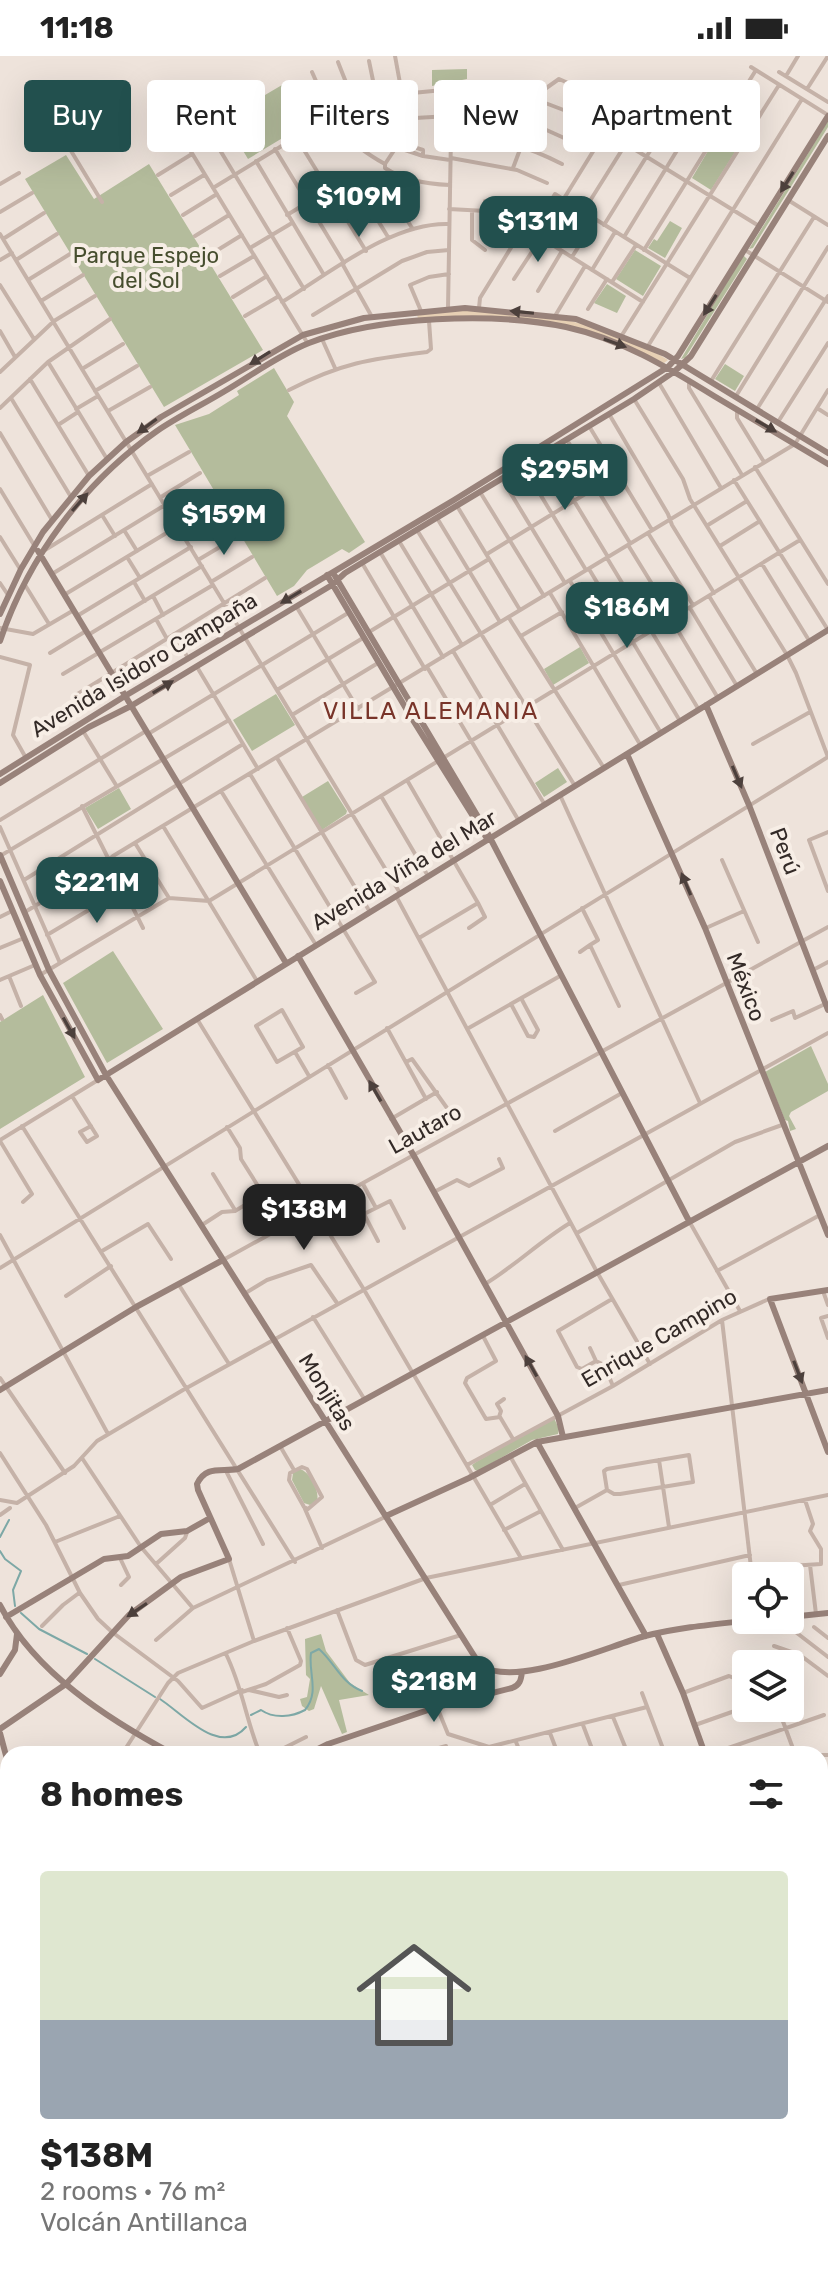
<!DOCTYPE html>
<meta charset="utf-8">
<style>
:root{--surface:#fff;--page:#f6f6f6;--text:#222;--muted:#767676;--accent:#22504e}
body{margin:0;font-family:Rubik,sans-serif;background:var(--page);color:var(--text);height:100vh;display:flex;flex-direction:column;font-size:30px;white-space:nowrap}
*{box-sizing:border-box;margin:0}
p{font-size:26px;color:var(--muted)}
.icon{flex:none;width:44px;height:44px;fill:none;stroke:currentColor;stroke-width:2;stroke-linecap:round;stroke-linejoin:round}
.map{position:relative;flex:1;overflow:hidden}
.drawer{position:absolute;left:0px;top:1690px;width:828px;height:536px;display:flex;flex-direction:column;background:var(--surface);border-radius:24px 24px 0 0;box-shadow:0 8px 32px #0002}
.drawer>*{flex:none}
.hud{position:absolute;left:24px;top:24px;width:780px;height:72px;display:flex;gap:16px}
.fabs{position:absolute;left:732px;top:1506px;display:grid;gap:16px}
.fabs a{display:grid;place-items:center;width:72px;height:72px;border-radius:8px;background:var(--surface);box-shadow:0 8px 32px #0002;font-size:40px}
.price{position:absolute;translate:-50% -68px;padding:0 18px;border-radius:16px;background:var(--accent);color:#fff;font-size:26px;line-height:52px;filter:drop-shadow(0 2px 4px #0008)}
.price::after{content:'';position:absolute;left:50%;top:48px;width:24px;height:18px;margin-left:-12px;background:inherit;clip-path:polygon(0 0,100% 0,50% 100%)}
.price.current{background:#222;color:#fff}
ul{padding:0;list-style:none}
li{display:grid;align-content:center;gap:16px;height:424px;padding:0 40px}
li span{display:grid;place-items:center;height:248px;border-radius:8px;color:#555}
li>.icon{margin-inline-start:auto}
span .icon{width:144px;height:144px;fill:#fffc;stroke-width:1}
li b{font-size:34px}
h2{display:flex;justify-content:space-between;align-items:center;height:96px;padding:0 40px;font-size:34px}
.pill{padding:0 28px;border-radius:8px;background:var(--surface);box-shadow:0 8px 32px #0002;font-size:28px;line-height:72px}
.pill.current{background:var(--accent);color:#fff}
.status{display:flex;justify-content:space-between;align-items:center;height:56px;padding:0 40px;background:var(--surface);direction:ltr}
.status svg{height:22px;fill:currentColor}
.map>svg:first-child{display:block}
.green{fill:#b4bc9c}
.sand{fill:#e7d0b4}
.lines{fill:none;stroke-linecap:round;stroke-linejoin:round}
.stream{stroke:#7da8a6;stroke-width:2}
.street{stroke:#c5b2a8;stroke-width:4}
.secondary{stroke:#98827a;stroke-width:6}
.highway{stroke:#53433f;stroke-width:8}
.rail{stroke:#332a27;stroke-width:2;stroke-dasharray:2 6;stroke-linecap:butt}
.oneway{fill:#4c403c}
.labels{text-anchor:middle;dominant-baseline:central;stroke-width:8;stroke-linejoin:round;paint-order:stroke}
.park-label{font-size:22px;fill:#464e2e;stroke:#f7eee6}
.street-label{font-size:22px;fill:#332a27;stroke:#f7eee6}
.neighbourhood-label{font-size:24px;letter-spacing:2px;fill:#793429;stroke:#f7eee6}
</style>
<div class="status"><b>11:18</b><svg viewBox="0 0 49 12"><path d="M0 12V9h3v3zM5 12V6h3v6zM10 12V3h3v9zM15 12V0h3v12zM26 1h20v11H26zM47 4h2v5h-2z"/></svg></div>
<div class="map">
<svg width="828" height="2226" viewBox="0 0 828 2226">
<rect width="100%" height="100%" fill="#eee3db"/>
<!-- green -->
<path class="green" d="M467,13V23L432,30V14Z
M282,29L304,69L248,103L224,63Z
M519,41L532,45L518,86L507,83Z
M828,65V71L753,192L749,193Z
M715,83L735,96L711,134L692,122Z
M66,99L94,143L149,108L263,294L164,351L25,123Z
M670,165L682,172L665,202L648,192L654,183L657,185Z
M635,194L661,210L643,240L616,223Z
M743,199L747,203L685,302L681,303Z
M607,228L626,240L617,257L594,247Z
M725,308L744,320L735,335L715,323Z
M274,312L294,346L287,360L365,486L349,497L342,493L307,514L294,530L277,540L175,369L209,358L239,339L237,335Z
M580,591L589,607L553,629L544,613Z
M276,638L295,669L252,695L233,664Z
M558,712L567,726L544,741L535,727Z
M328,725L347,755L346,758L322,774L302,741Z
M119,732L131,753L98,773L85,752Z
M113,895L163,973L107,1007L63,927Z
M43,939L85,1021L0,1073V966Z
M811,990L828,1028V1035L791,1056L789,1060L796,1073L790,1075L788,1065L785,1064L765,1016Z
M554,1362L559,1373L558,1378L532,1384L478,1415L475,1414L472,1409L476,1406Z
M300,1413C310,1416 320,1435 317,1445L310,1449L304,1447L292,1424L293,1417Z
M321,1578L326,1595L350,1627L369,1639L339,1644L347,1676L342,1678L321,1630L314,1653L309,1655L302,1650L300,1643L307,1641L310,1623L306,1619L305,1583Z"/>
<!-- sand -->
<path class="sand" d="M443,255C519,254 603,261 668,304L664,307C589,269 501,255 418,263L417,258Z"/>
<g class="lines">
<!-- stream -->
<path class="stream" d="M0,1481L9,1464
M0,1495L5,1503L21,1515L13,1534L15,1550
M21,1557L39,1573L87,1598
M95,1603L155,1641
M160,1643C183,1658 220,1701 246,1671
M251,1659L261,1654C274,1663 292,1661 305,1654C320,1636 308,1617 311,1597L319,1593C335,1607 341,1627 362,1635"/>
<!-- street -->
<path class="street" d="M395,0L402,38
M369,5L377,44
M338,6C359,60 365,76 423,94V100
M751,11L828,59
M312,16C333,63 338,82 385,108V112C404,125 428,128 450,129
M779,16L828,46
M786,20L798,0
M289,30L311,72
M807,33L828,0
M535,40L559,23L600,41L604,47L592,67
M451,54H480L512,60
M531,67L573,86
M374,71L415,62L450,60
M209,76L304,233
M451,78C492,79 527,90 562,108
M62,80L102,146
M296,81L366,195
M187,89L308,288
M396,91L423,100L450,104
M275,93L344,207
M451,102L517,114L547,127
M256,105L324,219
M385,108L397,90
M513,112L539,43
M158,119L192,98
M0,128L19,117
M385,128L412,172
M213,132L321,66L355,51L402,38L443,34L457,27L480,28L519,37L582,61L759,170
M358,132L388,181
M171,139L204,119
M563,144L631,34
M788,144L828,169
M449,153L504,156
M472,155V184L485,194
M484,155L485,145
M0,156L32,137
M583,156L652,46
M183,159L217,138
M287,159L328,134
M604,169L673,58
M0,178L400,837
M195,180L229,159
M624,181L692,70
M3,183L44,157
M552,189L575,151
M250,192L292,167
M644,194L756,14
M745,194L828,246
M208,200L242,179
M572,201L595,164
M0,204L12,197
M16,204L57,178
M343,209L372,261
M592,214L615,176
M220,220L254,200
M514,223L541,182
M28,224L70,198
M612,226L636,189
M0,229L34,283
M538,235L562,195
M233,241L267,220
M41,245L83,219
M282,246C330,217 392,166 449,168
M643,246L532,176L555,138L690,222
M479,252L480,242L541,143
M448,253L451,78L449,31
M588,253L607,223
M421,255L410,229L429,221L449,218
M313,259L402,205L427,196L449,194
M245,260L279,240
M555,260L585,210
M0,275L15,301
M622,279L779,29
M322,283L335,312
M648,290L802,43
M48,306L107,403
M82,313L123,288
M0,316L54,265L95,240
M30,323L89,420
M689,325V332L742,419
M711,325L814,161
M659,327L721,432
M289,334C341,307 370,303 427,296L431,293L429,265
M95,335L137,310
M736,340L828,191
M11,342L71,441
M634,343L683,423L690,443L787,599L796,617L828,701
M0,352L48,306L110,263
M817,352L828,359
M76,353L98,340
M757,353L828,240
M737,354V362L764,406
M108,355L150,331
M609,358L668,458L672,469L714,537
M778,366L828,287
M58,369L78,356
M589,370L652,474
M0,377L52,464
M567,384L630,487
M545,397L608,501
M523,410L586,514
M755,411L828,528
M147,420L189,396
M502,423L565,527
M734,424L828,574
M0,433L34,489
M480,436L544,540
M161,441L200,417
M457,450L520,554
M102,459L115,480
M173,462L213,438
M437,462L500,566
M708,469L747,445
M124,474L137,495
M417,474L575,730
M648,477L693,549
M0,481L20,513
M186,484L228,458
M399,485L462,589
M628,489L673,562
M720,490L760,465
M45,494L152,428
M380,496L443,601
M487,498L618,418
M127,501L140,522
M607,502L699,654
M198,504L240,479
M362,507L425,613
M762,508L810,586
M589,513L680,665
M52,518L165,449
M570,525L661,677
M134,526L145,545
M211,526L252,501
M0,527L8,539
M25,529L49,568
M550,537L641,690
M64,539L178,470
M153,540L163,559
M709,540L757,618
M296,550L358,653
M690,552L737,630
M77,560L191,491
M509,562L604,712
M156,563L167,583
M671,563L718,642
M0,572L33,578L74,554
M369,576L489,503
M174,578L188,602
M88,579L202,510
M521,580L562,556
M453,595L545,749
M50,597L86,575
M0,601L30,609L13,679L26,702
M197,611L258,713
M427,611L519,765
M63,618L213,529
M277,634L363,582
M76,639L265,522
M292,659L378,607
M83,675L116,729
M148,678L348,557
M753,688L810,656
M277,702L370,856
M250,718L375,926L356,937
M407,724L478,847L419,882
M221,735L316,889
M560,739L700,1047
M381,740L428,820
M82,750L143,872
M0,764L146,675
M163,770L257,925
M0,771L60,907
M828,776L809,784L828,835
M135,787L169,842
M0,800L229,664
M722,804L758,886
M24,824L243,688
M396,840L597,1216L650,1308
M582,852L598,884L590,889L619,950
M25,856L106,807L113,800L795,388L828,334
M0,861L12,855
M469,872L485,861L478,847
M706,872L744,855
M47,879L124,833
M0,892L24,882
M580,896L590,889
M813,914L828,906
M40,919L169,842L209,845L800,484
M9,920L21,950
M0,924L35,909
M511,948L528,980L534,981L538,974L521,942
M282,954L303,991L277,1006L256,970Z
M0,959L2,963
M197,963L363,1232L521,1502
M772,964L793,955L795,962L825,948
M387,972L426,1043
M467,973L560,920
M295,996L309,1020
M406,1006L412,1003L447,1052
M328,1009L346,1042
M72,1040L97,1080L87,1086L80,1076L91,1070
M391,1063L437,1036
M22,1070L295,1506
M555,1075L622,1037
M0,1084L98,1024
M0,1085L32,1138L23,1146
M213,1118L235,1154
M363,1128L376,1152
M434,1136L457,1124L469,1130L503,1112L499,1103
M689,1165L740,1255
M202,1169L222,1156L235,1155L263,1138L241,1103L240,1092L227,1071
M577,1177L735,1086L782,1069
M0,1179L108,1378
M378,1185L364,1158L390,1145L404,1172
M102,1195L148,1168L171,1203
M223,1204L828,871
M0,1212L828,701
M717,1215L820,1159
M485,1228C515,1210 540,1185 570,1167
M179,1229L229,1308
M823,1235L828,1249
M244,1238L267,1224L311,1209L337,1247
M66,1240L111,1210
M828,1260L821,1262L828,1282
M313,1261L365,1344
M722,1264L752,1520
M483,1280L496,1305L467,1322L465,1327L486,1363L500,1361L513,1383
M590,1292L596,1305L604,1309L613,1330
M596,1305L582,1313L577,1311L558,1275L612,1243
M0,1322L65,1417
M499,1361L501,1355L497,1348L504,1343
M280,1390L294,1414
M0,1397L46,1469L80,1537L98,1563L112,1576L178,1625L202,1652L242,1634
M689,1399L693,1426L620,1438H614L607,1434L604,1415L607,1413Z
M510,1400L563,1494
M82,1402L141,1491L192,1551
M659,1404L669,1471
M467,1409L613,1330L722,1264L769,1243
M302,1411L307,1413L322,1441L308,1453L304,1451L289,1424L290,1417Z
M225,1413L263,1488
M0,1444L17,1447L74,1410L97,1385L183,1334L828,977
M490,1449L525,1428
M575,1452L607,1434
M305,1453L322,1492
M0,1459L10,1452
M504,1474L541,1455
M55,1486L120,1460
M120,1502L129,1521L121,1529
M229,1503L254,1585
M156,1508L185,1482L187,1476
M810,1509L816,1558
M790,1510L821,1508V1493L810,1475L813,1468L805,1444
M619,1529L750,1499
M337,1554L356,1604L365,1609L461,1579
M42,1570L63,1549L79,1537
M814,1571L828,1582
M793,1574L828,1601
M156,1584L193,1552L385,1461
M774,1590L800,1599L828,1620
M226,1598C243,1633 246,1664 260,1698
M249,1634L279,1641L287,1639
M242,1636L266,1628L300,1609L301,1605L287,1572
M642,1637L665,1698
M683,1637L729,1620L746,1627
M437,1651L448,1678L489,1691L647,1651
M778,1652L795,1698
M613,1661L628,1698
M583,1669L594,1698
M695,1669L746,1651
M550,1677L558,1698
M516,1686L521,1698
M122,1698L168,1627L178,1617L254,1585L426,1522L828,1439
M272,1698L306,1681
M418,1698L446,1690
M711,1698L824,1659
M820,1699H828
M820,1735L828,1733
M820,1773L828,1774
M820,1812L828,1813
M0,1827H8
M820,1850L828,1846
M820,1887L828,1884
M820,1925L828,1922
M820,1958L828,1955
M820,1991L828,1988
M820,2163L828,2166
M540,2218L542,2226
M647,2218L649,2226
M747,2218L750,2226
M783,2218L786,2226
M812,2218L815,2226
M292,2224L308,2218
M381,2226L401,2218
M488,2226L512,2218
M592,2226L617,2218
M691,2226L717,2218"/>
<!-- secondary -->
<path class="secondary" d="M38,495L286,907
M327,519L411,661L486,781
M335,520L487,776L689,1165
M0,558L21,513L43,476L89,420L126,386L161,361L303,279L364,262L465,252L576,263L665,298L828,397
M0,585C28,502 84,426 157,375C179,360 202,349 225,335C252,319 279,299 309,287C378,260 494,256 566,271C621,283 667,311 714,340C752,363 790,385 828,408
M706,649L749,749L828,954
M627,698L705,872L828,1179
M0,718L125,640L454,444L668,311L678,300L828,60
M0,727L89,671L131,650L245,581L332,529L345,517L634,343L675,315L691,300L828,80
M0,799L49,914L106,1019L480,1609C515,1633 605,1591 645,1580C680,1571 718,1568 754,1564
M0,825L40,919L98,1024L828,574
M298,900L414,1100L558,1360L563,1381
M828,1234L770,1243L828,1396
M0,1334L136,1251L223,1204
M537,1386L646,1580
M386,1460L469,1422L537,1386L828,1334
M0,1549C35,1617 108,1663 173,1698
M6,1561L104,1503L128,1500L161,1478L187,1475L210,1462
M790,1561L828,1557
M657,1578L683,1637L705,1698
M0,1618L15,1594L17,1578
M0,1673L66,1628L129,1559L181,1521L229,1503L198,1434L197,1428C206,1409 221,1416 238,1413L828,1090
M0,1677L8,1707
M308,1698L328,1688L437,1651L512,1632C520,1629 521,1624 522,1616
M820,2021L828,2043
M0,2064L8,2060
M0,2147L8,2155
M80,2218L89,2226
M289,2218L292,2226
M436,2218L439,2226
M444,2218L447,2226
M801,2226L828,2218"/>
<!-- highway -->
<path class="highway" d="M0,2174L8,2182
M0,2197L8,2203
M0,2206L8,2212
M16,2218L28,2226
M29,2218L41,2226
M0,2223L8,2226"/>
<!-- rail -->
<path class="rail" d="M0,2119L8,2128
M107,2218L117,2226"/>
</g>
<!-- one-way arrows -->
<defs><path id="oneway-solid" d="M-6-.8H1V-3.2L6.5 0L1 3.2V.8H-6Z" transform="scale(2)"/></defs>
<g class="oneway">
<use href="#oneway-solid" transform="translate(787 126) rotate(122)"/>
<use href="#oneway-solid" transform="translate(710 249) rotate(122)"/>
<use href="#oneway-solid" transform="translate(522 256) rotate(-174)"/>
<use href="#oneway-solid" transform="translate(615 287) rotate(20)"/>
<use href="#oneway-solid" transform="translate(260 302) rotate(148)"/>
<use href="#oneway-solid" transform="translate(147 370) rotate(144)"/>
<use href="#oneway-solid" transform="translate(766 370) rotate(30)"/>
<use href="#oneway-solid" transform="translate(80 446) rotate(-49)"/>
<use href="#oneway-solid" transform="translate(291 541) rotate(149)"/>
<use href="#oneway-solid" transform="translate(163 631) rotate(-31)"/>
<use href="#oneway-solid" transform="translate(737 721) rotate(67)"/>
<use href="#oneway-solid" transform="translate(686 828) rotate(-113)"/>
<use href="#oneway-solid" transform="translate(69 972) rotate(61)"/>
<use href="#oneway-solid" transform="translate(375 1035) rotate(-120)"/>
<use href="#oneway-solid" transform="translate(531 1310) rotate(-119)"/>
<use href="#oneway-solid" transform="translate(798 1316) rotate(69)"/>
<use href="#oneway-solid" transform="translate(137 1554) rotate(146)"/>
</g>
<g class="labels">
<!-- park labels -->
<g class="park-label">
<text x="146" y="199">Parque Espejo<tspan x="146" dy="25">del Sol</tspan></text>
</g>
<!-- street labels -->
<g class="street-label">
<text transform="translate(144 609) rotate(-31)">Avenida Isidoro Campaña</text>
<text transform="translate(785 795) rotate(69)">Perú</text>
<text transform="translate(404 814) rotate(-31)">Avenida Viña del Mar</text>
<text transform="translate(746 931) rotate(69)">México</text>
<text transform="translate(425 1073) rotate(-29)">Lautaro</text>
<text transform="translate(659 1282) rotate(-30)">Enrique Campino</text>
<text transform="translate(327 1336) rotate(58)">Monjitas</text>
</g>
<!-- neighbourhood labels -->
<g class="neighbourhood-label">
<text x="431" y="655">VILLA ALEMANIA</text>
</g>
</g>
</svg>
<div class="fabs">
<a><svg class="icon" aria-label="locate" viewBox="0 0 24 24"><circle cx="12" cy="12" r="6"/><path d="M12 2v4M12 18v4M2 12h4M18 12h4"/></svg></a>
<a><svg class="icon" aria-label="layers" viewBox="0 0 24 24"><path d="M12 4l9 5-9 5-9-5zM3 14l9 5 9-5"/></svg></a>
</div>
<b class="price" style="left:359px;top:183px">$109M</b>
<b class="price" style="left:538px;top:208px">$131M</b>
<b class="price" style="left:565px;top:456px">$295M</b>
<b class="price" style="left:224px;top:501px">$159M</b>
<b class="price" style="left:627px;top:594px">$186M</b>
<b class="price" style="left:97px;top:869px">$221M</b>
<b class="price current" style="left:304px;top:1196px">$138M</b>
<b class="price" style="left:434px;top:1668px">$218M</b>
<div class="hud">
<a class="pill current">Buy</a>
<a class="pill">Rent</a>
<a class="pill">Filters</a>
<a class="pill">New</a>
<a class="pill">Apartment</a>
</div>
<section class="drawer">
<h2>8 homes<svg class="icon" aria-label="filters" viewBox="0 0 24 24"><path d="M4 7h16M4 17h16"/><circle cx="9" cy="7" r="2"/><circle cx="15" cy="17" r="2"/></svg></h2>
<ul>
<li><span style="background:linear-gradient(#dfe7d0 60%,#9aa5b1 0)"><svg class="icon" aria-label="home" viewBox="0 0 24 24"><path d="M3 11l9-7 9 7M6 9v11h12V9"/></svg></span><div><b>$138M</b><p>2 rooms · 76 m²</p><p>Volcán Antillanca</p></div></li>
</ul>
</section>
</div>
